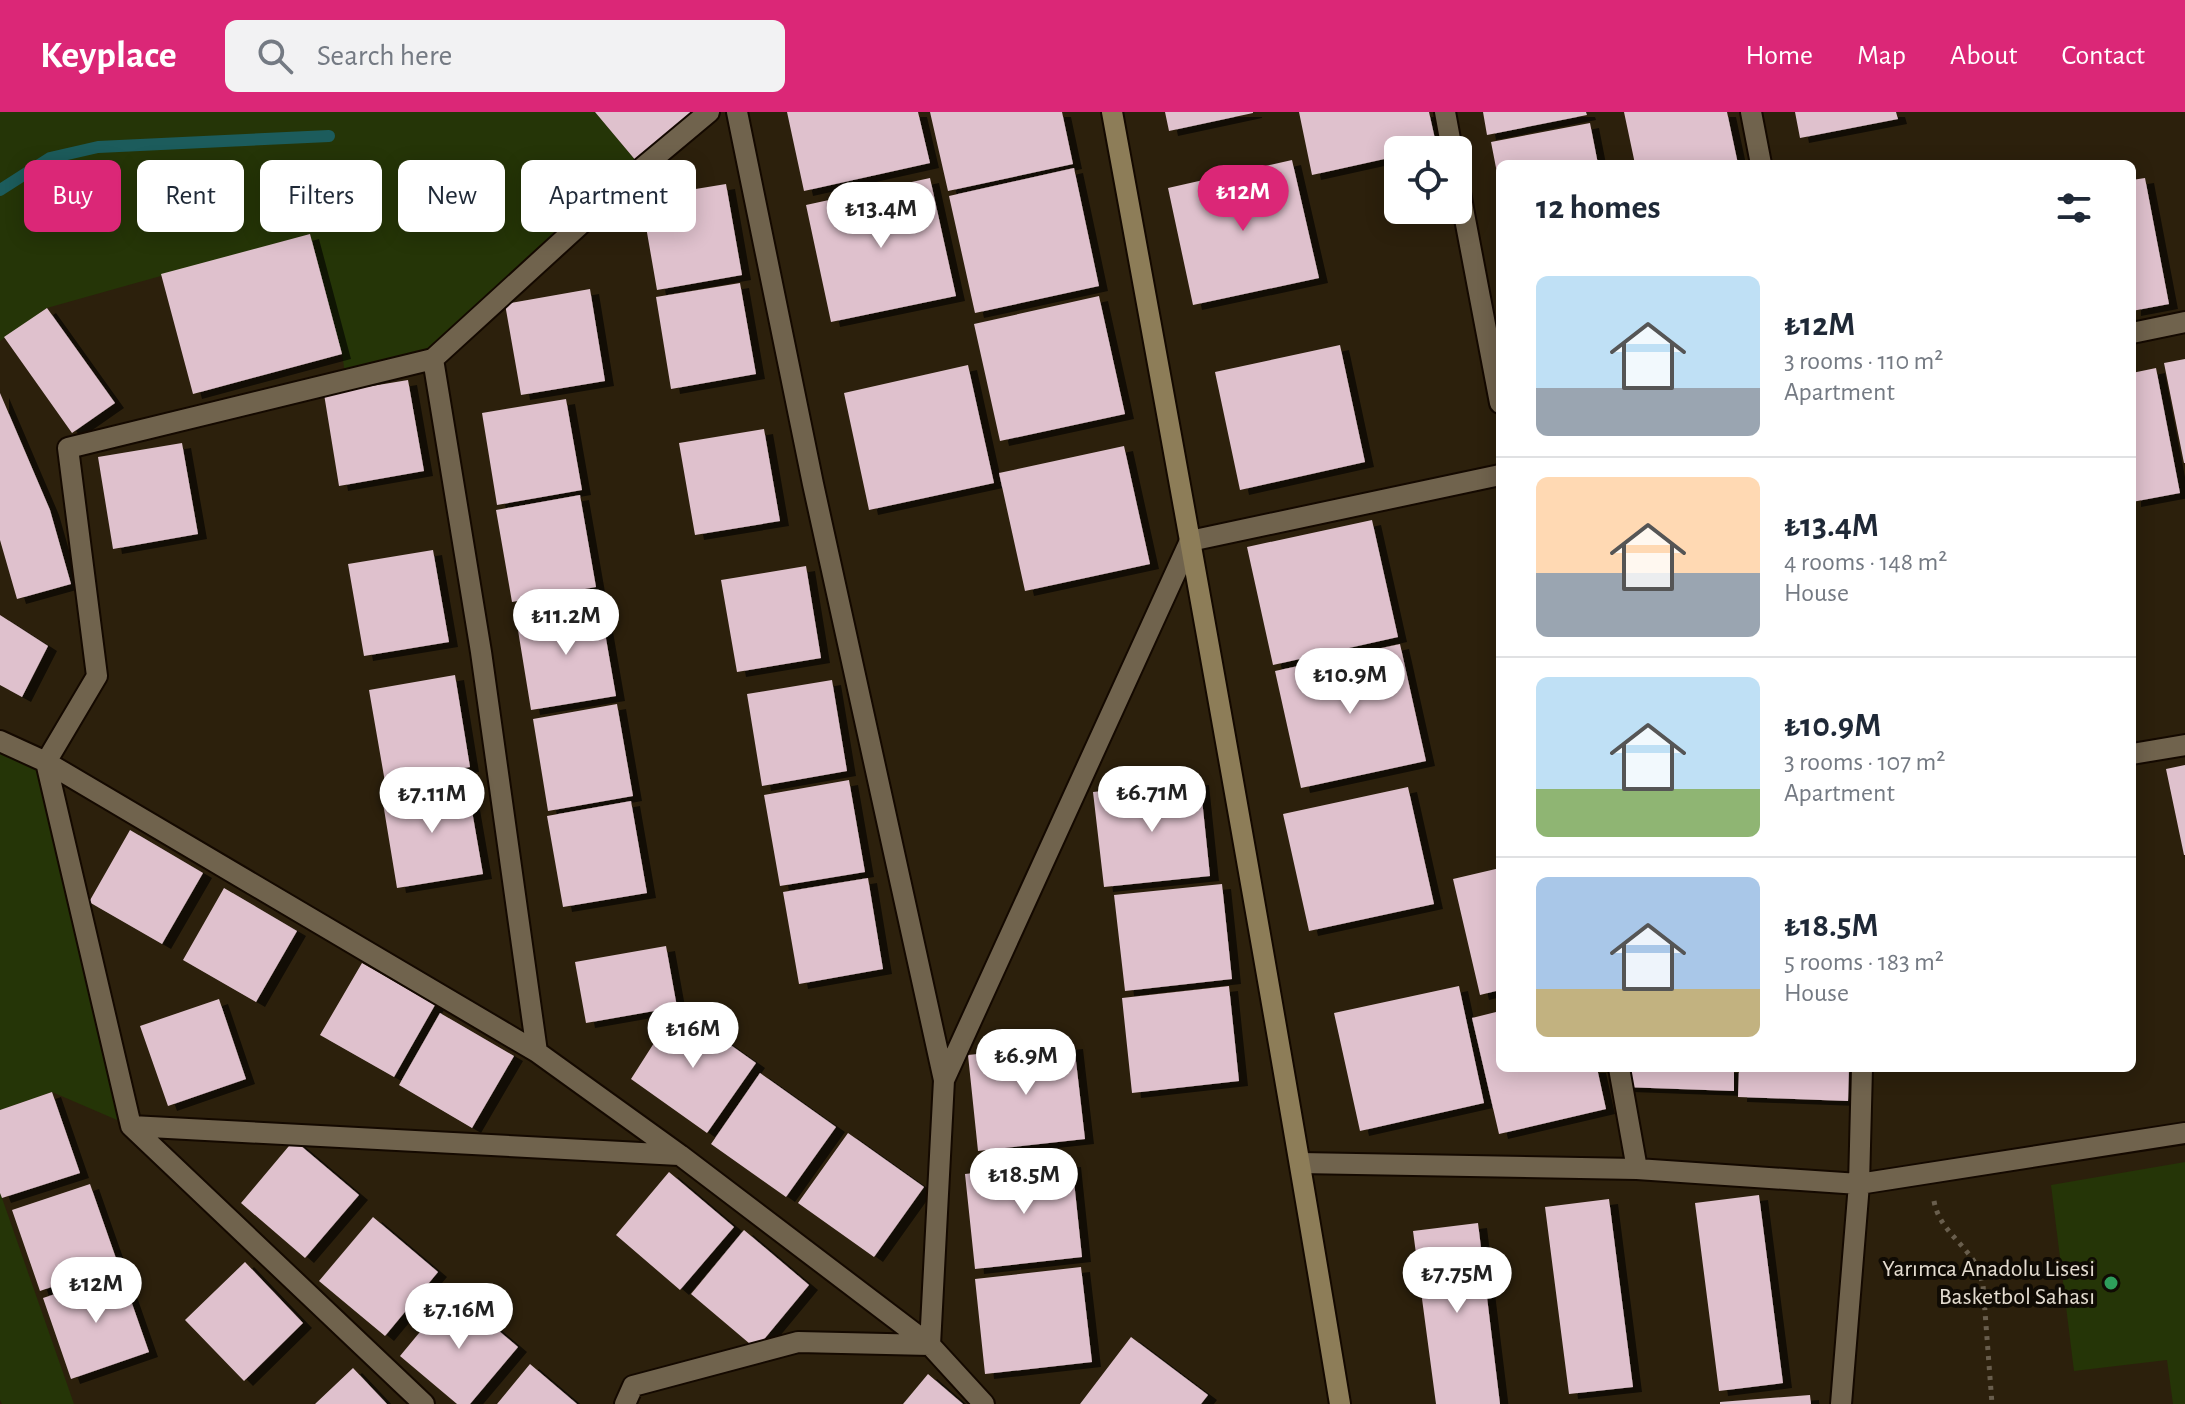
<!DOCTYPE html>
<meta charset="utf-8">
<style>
:root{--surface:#fff;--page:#f2f2f3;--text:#1f2937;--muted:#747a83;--line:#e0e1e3;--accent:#db2777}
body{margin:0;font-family:"Alegreya Sans",sans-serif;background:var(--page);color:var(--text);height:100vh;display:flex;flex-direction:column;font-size:30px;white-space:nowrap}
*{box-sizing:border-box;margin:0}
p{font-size:26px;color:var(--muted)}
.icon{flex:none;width:44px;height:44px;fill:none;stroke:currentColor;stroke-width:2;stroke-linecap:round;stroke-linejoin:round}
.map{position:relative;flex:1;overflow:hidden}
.details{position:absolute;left:1496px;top:48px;width:640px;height:912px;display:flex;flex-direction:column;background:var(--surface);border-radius:12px;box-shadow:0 4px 20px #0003}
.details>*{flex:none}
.banner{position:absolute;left:24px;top:48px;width:760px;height:72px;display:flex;gap:16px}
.tools{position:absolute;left:1384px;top:24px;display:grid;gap:16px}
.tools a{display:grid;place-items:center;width:88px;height:88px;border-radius:12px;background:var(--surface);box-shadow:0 4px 20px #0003;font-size:40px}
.price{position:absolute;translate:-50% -68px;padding:0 18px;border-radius:28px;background:#fff;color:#222;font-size:26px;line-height:52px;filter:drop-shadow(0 2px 4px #0008)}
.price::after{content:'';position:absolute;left:50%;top:48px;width:24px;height:18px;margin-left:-12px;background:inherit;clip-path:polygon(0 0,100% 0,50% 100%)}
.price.current{background:var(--accent);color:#fff}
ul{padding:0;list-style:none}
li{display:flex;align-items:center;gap:24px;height:200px;padding:0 40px}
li+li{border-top:2px solid var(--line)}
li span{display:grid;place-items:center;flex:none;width:224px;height:160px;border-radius:12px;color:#555}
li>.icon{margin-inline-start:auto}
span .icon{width:96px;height:96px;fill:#fffc;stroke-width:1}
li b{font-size:34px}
h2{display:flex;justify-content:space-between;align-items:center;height:96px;padding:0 40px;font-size:34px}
.pill{padding:0 28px;border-radius:12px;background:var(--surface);box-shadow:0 4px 20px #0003;font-size:28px;line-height:72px}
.pill.current{background:var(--accent);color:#fff}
header{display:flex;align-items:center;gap:48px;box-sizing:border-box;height:112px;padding:0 40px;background:var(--accent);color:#fff}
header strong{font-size:38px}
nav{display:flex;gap:44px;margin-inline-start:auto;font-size:28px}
.search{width:560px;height:72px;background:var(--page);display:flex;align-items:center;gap:20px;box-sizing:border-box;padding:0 28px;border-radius:12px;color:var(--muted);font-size:30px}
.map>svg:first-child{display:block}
.green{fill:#253507}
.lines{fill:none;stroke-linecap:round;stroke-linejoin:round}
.stream{stroke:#1c5c5c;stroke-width:12}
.building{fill:#dfc1cd;filter:url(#shadow)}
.minor-casing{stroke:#140900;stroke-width:24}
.secondary-casing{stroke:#140900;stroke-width:24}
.path{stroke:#695e4d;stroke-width:5;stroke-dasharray:4 6;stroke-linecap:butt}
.minor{stroke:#70634d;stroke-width:20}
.secondary{stroke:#8d7d58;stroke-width:20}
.leisure-dot{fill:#2e9e5b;stroke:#100b04;stroke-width:3}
.labels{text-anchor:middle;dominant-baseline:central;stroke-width:8;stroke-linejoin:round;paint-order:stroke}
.poi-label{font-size:24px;fill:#e4dcd0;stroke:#100b04;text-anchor:end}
</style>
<header>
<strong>Keyplace</strong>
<div class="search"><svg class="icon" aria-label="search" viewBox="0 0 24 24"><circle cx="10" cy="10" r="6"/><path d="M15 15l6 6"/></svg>Search here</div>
<nav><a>Home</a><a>Map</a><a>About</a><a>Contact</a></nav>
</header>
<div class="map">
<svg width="2185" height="1292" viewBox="0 0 2185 1292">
<defs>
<filter id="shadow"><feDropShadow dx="9" dy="5" stdDeviation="0" flood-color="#0009"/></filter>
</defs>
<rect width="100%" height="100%" fill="#2c200c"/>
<!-- green -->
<path class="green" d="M0,0H595L642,56L433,247L346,268L342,242L310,122L47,196L0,229Z
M0,629L46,650L131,1014L52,980L0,998Z
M2185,1050V1292H2173L2167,1248L2074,1259L2051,1073Z
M0,1081L2,1086L74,1292H2L0,1288Z"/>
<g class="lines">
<!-- stream -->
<path class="stream" d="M0,78L50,46L98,35L329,24"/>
</g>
<!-- building -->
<path class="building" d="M595,0H709L642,56Z
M787,0H918L930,51L804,79Z
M930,0H1062L1073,52L948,79Z
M1165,0H1253V1L1169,19Z
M1299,0H1429L1437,36L1426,38H1398V44L1312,63Z
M1483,0H1586L1587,3L1487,23Z
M1624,0H1727L1738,52H1635Z
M1795,0H1896L1898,7L1800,26Z
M1590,11L1598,52H1500L1499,71L1491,30Z
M1292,48L1319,166L1193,193L1168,76Z
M1074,56L1099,174L975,201L949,84Z
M930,66L956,184L831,210L806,93Z
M2145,66L2169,192L2132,199V68Z
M726,72L742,163L657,178L641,86Z
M310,122L342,242L193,282L161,162Z
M740,171L756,262L671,277L656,185Z
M590,177L605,269L521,283L505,192Z
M1099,184L1125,302L1000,329L974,212Z
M47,196L115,291L72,321L4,225Z
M1340,233L1365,350L1240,378L1215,260Z
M2185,247V351H2184L2164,251Z
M968,253L994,371L869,398L844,281Z
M2156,256L2180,381L2132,390V261Z
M408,268L424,359L339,374L324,282Z
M0,281L50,398L71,472L17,487L0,428Z
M566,287L582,378L497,393L482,301Z
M764,317L780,409L695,423L679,331Z
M182,331L198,422L113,437L98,345Z
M1124,334L1150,452L1025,479L999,361Z
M580,383L596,475L512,490L496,398Z
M1372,408L1398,525L1273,553L1247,435Z
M433,438L449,530L364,544L348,452Z
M806,454L821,546L737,560L721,468Z
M600,492L616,584L531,598L516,506Z
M0,503L48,534L22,585L0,573Z
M1400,532L1426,649L1301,676L1275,559Z
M455,563L470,655L385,670L369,578Z
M832,568L847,659L762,674L747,582Z
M617,592L633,684L548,699L533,607Z
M2185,653V743H2184L2166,657Z
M849,668L865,760L780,774L764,683Z
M1200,668L1210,764L1104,775L1093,680Z
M467,670L483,762L397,776L382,685Z
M1408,675L1434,792L1309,819L1283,702Z
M631,689L647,781L563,795L547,704Z
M130,718L203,761L162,832L89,790Z
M1500,756V878L1480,883L1453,767Z
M868,766L883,857L799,872L783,780Z
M1222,772L1232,867L1125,879L1114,783Z
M224,776L297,819L256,890L183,848Z
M666,834L677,895L586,911L575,850Z
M362,851L435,893L394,965L320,923Z
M1229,874L1239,969L1132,981L1122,886Z
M1459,874L1484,991L1360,1019L1334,901Z
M219,887L246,967L168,994L140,914Z
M677,895L756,951L707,1021L631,967Z
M1500,899V956H1597L1606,997L1499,1022L1472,906Z
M440,901L514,944L472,1016L399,973Z
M1074,932L1085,1027L978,1039L968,943Z
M1624,956H1734V979L1623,975Z
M1739,956H1849L1848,989L1738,985Z
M760,961L836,1015L786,1085L711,1032Z
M52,980L80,1061L2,1086L0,1081V998Z
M848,1021L924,1075L874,1145L798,1091Z
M294,1028L359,1083L305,1146L241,1091Z
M1072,1050L1082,1145L975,1157L965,1062Z
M669,1060L734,1115L680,1178L616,1123Z
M90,1072L118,1152L40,1179L12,1098Z
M1759,1083L1783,1271L1719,1279L1695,1091Z
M1609,1087L1633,1275L1569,1282L1545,1095Z
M373,1105L438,1160L385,1224L319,1169Z
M1478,1111L1500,1292H1436L1413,1119Z
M744,1118L809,1173L756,1237L691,1182Z
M245,1150L303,1211L244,1269L185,1208Z
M1081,1155L1092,1250L985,1262L975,1167Z
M121,1160L149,1240L71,1267L43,1186Z
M453,1180L518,1235L470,1292H457L400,1244Z
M1131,1225L1208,1283L1201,1292H1080Z
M530,1252L577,1292H497Z
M353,1256L387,1292H315Z
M928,1262L963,1292H903Z
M1810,1283L1811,1292H1720V1290Z"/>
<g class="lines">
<!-- minor casing -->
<g class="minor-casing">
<path id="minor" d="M1445,0L1452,38
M1751,0L1761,52
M1458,70L1500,291
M2132,221L2185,210
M433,247L481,540L537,940
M0,629L46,650L537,940L680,1043L930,1233L984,1292
M2132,642L2185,633
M1619,956L1637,1057
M944,968L1190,429L1500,363
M131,1014L679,1043
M1300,1051L1637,1057L1859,1072L2185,1021
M424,1292L131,1014L46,650L97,564L68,336L433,247L642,56L709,0
M625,1292L633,1274L798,1230L930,1233L944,968L813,372L737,0
M1841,1292L1859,1072L1862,956"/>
</g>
<!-- secondary casing -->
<g class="secondary-casing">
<path id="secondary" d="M1112,0C1191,430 1269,861 1340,1292"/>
</g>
<!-- path -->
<path class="path" d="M1934,1089C1939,1117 1963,1130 1977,1154C1980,1159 1981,1167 1983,1173L1992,1292"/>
<!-- minor -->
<use href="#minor" class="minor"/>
<!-- secondary -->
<use href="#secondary" class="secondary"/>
</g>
<!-- markers -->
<circle class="leisure-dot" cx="2111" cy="1171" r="8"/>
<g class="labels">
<!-- poi labels -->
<g class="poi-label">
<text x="2095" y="1157">Yarımca Anadolu Lisesi<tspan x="2095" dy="28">Basketbol Sahası</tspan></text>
</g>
</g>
</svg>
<div class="tools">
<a><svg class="icon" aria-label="locate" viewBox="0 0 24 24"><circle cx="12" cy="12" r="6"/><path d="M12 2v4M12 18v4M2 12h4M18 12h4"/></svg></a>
</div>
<b class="price current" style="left:1243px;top:121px">₺12M</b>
<b class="price" style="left:881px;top:138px">₺13.4M</b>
<b class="price" style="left:566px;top:545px">₺11.2M</b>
<b class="price" style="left:1350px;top:604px">₺10.9M</b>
<b class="price" style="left:1152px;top:722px">₺6.71M</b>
<b class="price" style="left:432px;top:723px">₺7.11M</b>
<b class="price" style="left:693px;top:958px">₺16M</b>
<b class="price" style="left:1026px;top:985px">₺6.9M</b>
<b class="price" style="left:1024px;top:1104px">₺18.5M</b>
<b class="price" style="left:1457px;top:1203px">₺7.75M</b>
<b class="price" style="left:96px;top:1213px">₺12M</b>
<b class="price" style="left:459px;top:1239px">₺7.16M</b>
<div class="banner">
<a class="pill current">Buy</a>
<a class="pill">Rent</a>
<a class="pill">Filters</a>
<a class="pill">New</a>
<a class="pill">Apartment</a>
</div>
<section class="details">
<h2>12 homes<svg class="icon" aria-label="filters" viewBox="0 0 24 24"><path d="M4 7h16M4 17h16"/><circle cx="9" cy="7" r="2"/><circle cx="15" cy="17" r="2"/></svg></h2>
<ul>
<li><span style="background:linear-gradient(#bfe0f5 70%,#9aa5b1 0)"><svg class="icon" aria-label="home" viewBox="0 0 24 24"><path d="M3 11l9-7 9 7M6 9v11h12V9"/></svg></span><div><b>₺12M</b><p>3 rooms · 110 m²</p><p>Apartment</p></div></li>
<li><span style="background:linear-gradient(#ffd9b3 60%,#9aa5b1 0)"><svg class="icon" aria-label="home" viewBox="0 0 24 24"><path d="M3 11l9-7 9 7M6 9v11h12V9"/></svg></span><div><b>₺13.4M</b><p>4 rooms · 148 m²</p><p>House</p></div></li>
<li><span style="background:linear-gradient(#bfe0f5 70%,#8fb573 0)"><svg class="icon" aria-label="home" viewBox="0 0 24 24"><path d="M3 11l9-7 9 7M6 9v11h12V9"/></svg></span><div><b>₺10.9M</b><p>3 rooms · 107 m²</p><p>Apartment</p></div></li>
<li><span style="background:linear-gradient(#a9c7e8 70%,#c2b280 0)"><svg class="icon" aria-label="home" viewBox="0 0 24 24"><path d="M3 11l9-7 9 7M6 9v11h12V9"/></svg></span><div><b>₺18.5M</b><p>5 rooms · 183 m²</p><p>House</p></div></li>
</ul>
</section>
</div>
